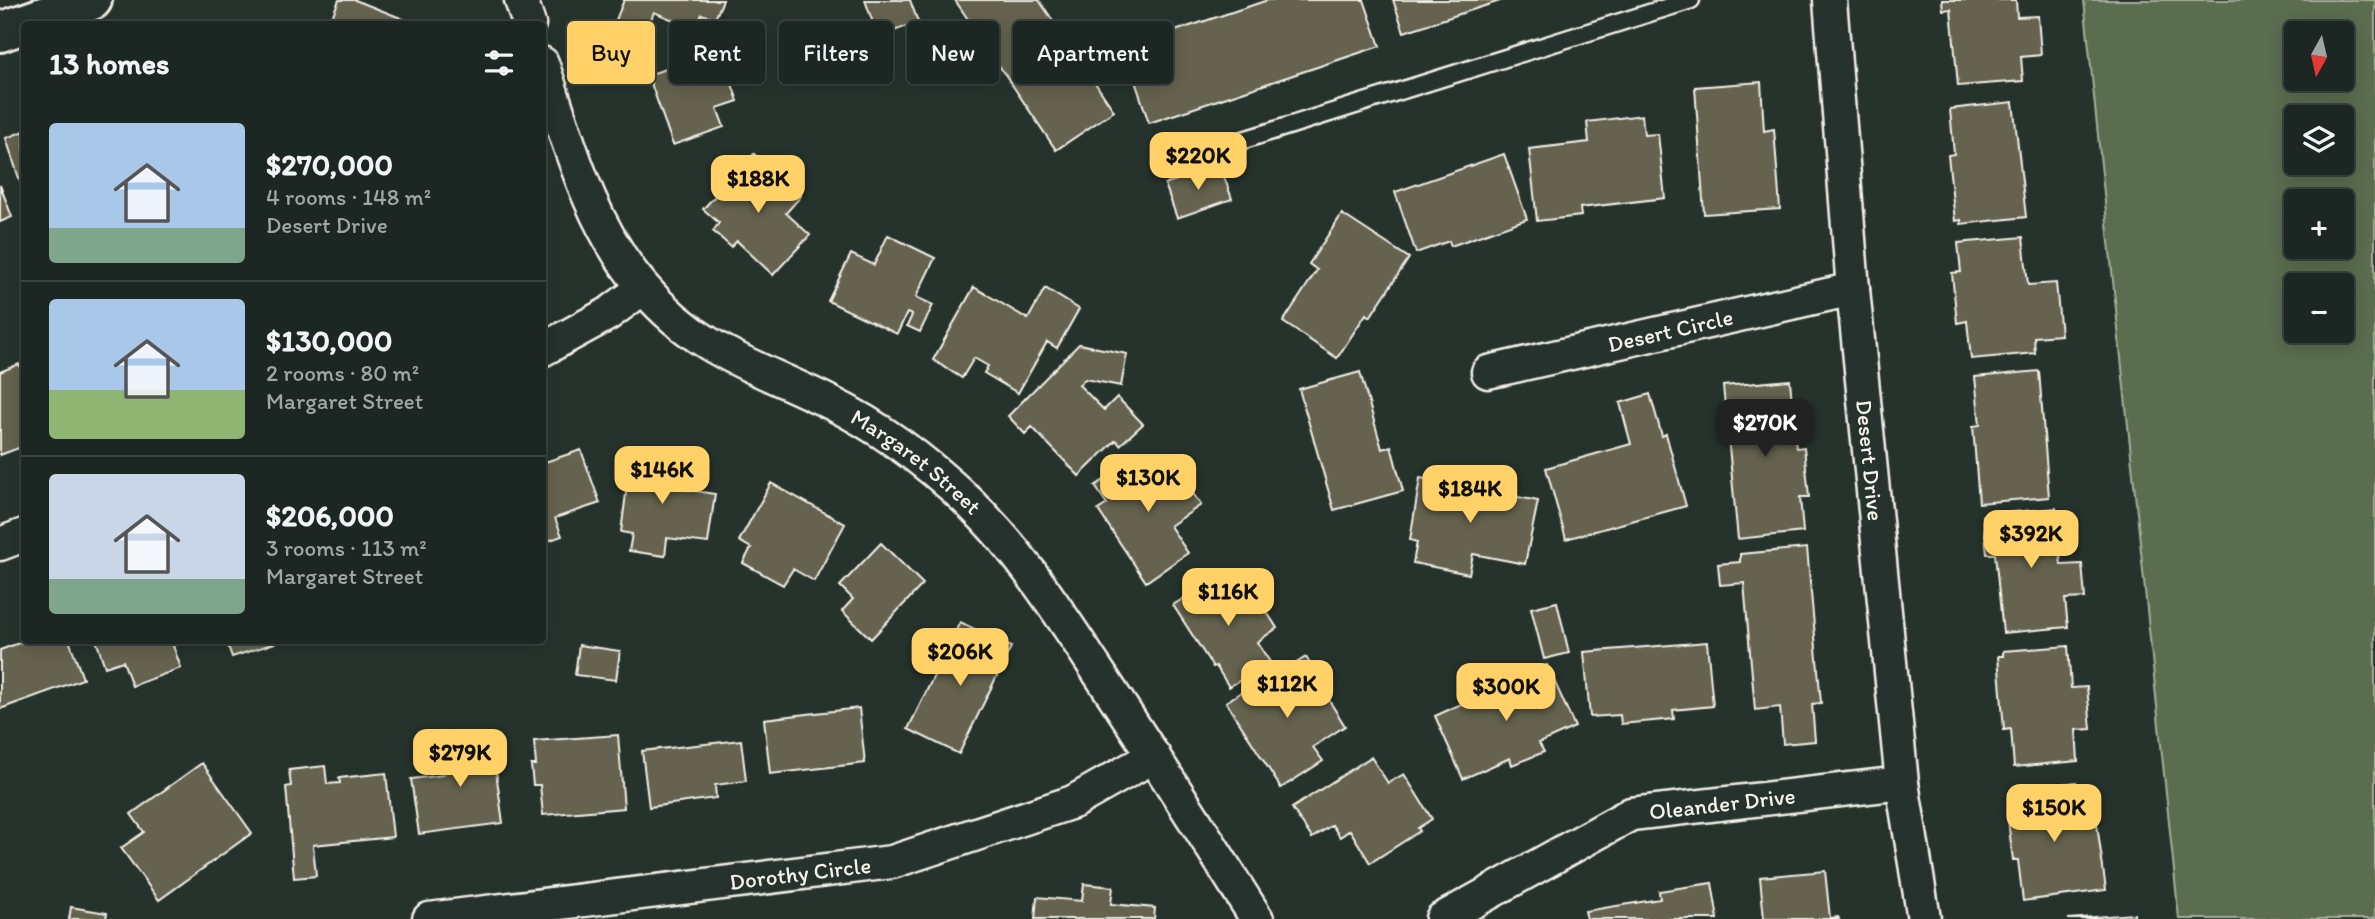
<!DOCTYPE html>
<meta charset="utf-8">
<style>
:root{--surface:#1c2622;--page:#252e2a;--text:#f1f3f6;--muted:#a0a5a5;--line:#3a4340;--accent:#ffd166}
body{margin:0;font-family:Itim,sans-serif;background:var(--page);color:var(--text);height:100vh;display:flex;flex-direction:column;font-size:26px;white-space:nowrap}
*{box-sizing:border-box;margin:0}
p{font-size:23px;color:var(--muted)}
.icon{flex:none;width:38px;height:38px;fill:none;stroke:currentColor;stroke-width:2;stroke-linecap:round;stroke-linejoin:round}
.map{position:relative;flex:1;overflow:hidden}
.drawer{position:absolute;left:21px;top:21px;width:525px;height:623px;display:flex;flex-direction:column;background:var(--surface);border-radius:7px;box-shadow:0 4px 18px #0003,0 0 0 2px var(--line)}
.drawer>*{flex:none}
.guide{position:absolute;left:567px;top:21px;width:665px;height:63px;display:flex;gap:14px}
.needle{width:46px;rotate:188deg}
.tools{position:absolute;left:2284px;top:21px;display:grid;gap:14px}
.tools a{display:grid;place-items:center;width:70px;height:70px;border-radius:7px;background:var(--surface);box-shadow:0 4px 18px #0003,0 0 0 2px var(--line);font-size:35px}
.price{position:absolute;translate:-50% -60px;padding:0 16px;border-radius:14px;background:var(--accent);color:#111;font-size:23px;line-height:46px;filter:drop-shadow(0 2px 4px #0008)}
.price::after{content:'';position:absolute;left:50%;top:42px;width:21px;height:16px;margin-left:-10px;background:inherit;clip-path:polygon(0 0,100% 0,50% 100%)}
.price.active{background:#222;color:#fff}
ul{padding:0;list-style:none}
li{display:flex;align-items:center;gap:21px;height:175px;padding:0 28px}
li+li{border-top:2px solid var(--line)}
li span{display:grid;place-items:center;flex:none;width:196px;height:140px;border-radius:7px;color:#555}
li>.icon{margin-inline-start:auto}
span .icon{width:84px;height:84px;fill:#fffc;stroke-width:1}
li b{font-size:30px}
h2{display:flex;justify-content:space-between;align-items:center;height:84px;padding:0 28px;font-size:30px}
.pill{padding:0 24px;border-radius:7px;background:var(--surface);box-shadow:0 4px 18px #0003,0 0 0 2px var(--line);font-size:24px;line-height:63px}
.pill.active{background:var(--accent);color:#111}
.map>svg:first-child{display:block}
.green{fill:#5a6d50;stroke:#a7af9c;stroke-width:2;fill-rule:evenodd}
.building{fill:#65634f;stroke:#f4f1e8;stroke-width:2}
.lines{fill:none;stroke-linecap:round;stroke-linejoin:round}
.service-casing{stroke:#f4f1e8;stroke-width:21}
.minor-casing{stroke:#f4f1e8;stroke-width:37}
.tertiary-casing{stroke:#f4f1e8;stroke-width:44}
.service{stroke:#26332d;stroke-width:16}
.minor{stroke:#26332d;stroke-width:32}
.tertiary{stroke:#26332d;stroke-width:38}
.labels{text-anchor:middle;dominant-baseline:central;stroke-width:7;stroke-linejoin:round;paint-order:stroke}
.street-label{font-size:23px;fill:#f4f1e8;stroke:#26332d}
</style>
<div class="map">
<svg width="2375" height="919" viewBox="0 0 2375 919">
<rect width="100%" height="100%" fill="#26332d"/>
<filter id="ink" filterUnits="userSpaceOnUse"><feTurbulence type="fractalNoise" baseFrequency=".0143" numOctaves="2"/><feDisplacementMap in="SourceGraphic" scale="14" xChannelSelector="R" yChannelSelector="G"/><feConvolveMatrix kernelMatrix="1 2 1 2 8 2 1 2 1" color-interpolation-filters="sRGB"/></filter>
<g filter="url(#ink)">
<!-- green -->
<path class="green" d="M2084,0H2375V919H2179ZM2296,33H2342V79H2296ZM2296,117H2342V163H2296ZM2296,201H2342V247H2296ZM2296,285H2342V331H2296Z"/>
<!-- building -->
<path class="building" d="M339,0H355L416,24H329Z
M624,0H723L715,19L702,14L695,29L654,12L646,32L616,20Z
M865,0H910L918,22L878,37Z
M955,0H1039L1114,111L1056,150Z
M1268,0H1364L1380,46L1149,123L1124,48Z
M1393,0H1503L1404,32Z
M1942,0H2016L2017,17L2038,16L2041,55L2021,57L2023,81L1958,86L1951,9L1943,10Z
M720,50L738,101L717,108L724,127L673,145L648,75Z
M1761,82L1764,131L1774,129L1780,209L1704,214L1695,87Z
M2013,102L2026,217L1961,224V220L1955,221L1948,155L1954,154L1950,109Z
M1642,115L1644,135L1658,134L1665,198L1580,208L1581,216L1537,221L1529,149L1589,142L1587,122Z
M24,131V194L6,138Z
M754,154L801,196L786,213L810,235L773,275L737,241L731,247L713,231L719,223L703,209Z
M1504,154L1527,219L1451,246L1449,241L1416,253L1395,192Z
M1220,165L1232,199L1177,218L1165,184Z
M0,185L12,217L0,222Z
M1342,214L1409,258L1370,317L1366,314L1337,358L1283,322L1317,270L1309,264Z
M888,235L935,258L916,297L933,305L920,332L907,326L912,315L907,313L897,334L828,301L851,254L874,265Z
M2023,237L2028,285L2056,283L2061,335L2034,337L2035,353L1971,359L1967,321L1957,323L1952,273L1961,272L1958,243Z
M974,287L1028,319L1045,288L1079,309L1057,348L1047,342L1018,393L984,373L988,366L974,358L962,378L933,360Z
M1079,344L1127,354L1121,386L1085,379L1079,385L1104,410L1117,397L1143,424L1120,445L1116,440L1079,476L1032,427L1025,434L1008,416Z
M19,364L24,378V446L0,455V372Z
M2039,371L2049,497L1979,503L1973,426L1980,425L1975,377Z
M1360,372L1382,449L1391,446L1403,491L1334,510L1299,389Z
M1790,380L1796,448L1804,447L1809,497H1800L1803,532L1738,539L1723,386Z
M1650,394L1662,436L1666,434L1686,506L1566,539L1546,468L1631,444L1620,403Z
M632,447L670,452L666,478L683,480L682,489L715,494L708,543L667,538L665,556L629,551L632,534L621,532Z
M581,450L600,503L555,518L562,536L542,543V463Z
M1150,459L1158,470L1171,462L1201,505L1170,526L1188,553L1146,582L1098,510L1107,504L1095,486L1123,467L1128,474Z
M1420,478L1459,485L1460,479L1509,489L1508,495L1538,501L1525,564L1473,554L1469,574L1413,563L1417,542L1410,540Z
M771,483L845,524L814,581L793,569L783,585L743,563L751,548L739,541Z
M2056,508L2061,565L2082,564L2085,598L2065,599L2068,627L2003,633L1995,554H1987L1983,515Z
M881,543L923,584L871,639L842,611L853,599L840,586Z
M1807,548L1821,703L1812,704L1815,741L1783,744L1780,707L1755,710L1744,583L1720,585L1718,564L1740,562V554Z
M1218,577L1229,596L1249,584L1277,628L1257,642L1270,662L1229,687L1216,666L1213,667L1173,605Z
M1557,602L1569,653L1544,659L1531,608Z
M960,622L1011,647L959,754L908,729Z
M27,640H69L83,679L0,709V650Z
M96,640H171L181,668L132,686L123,661L105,667Z
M226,640H281V641L232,657Z
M1707,642L1713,706L1673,710L1674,719L1621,724L1620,715L1590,717L1584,652Z
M579,645L620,651L616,680L575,675Z
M2068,646L2071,688L2087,687L2091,729L2076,730L2078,761L2014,767L2011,729L2004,730L1998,656H2003V651Z
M1306,657L1322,684L1320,686L1345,726L1313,747L1323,761L1281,788L1226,702L1273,671L1276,676Z
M1547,665L1575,727L1539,743L1544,752L1512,765L1510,758L1463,779L1435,716Z
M859,708L865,763L770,774L764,719Z
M491,735L503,823L419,834L411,779L444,775L439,743Z
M618,735L624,808L543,815L540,785H533L531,765H536L534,741Z
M741,740L746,781L715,785L716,798L649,807L642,751Z
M1371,757L1388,783L1404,774L1432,819L1418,828L1420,831L1370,863L1350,830L1340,837L1332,825L1312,838L1292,808Z
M202,763L252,833L159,900L121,848L144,832L131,814Z
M325,766L327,784L340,783L339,778L386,773L393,837L313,845L316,876L294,878L286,787L291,786L289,770Z
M2076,782L2081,826L2097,824L2106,890L2023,901L2018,860H2013L2008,820L2014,819L2011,790Z
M1825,871L1830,918L1838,917L1839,919H1764L1760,877Z
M1712,883L1718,919H1587L1585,911L1660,899L1659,891Z
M1084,884L1113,887L1111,904L1155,908L1154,919H1035L1037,897L1082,901Z
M71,907L107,913L106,919H69Z
M2134,914V919H2068Z"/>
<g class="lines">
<!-- service casing -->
<g class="service-casing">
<path id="service" d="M1170,163L1691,0"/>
</g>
<!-- minor casing -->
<g class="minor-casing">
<g id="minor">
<path d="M521,0L529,24"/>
<path id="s1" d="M1830,0L1853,289L1902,783L1924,919"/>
<path id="s2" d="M542,63C568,140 590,226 644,288C697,351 758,367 829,402C880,427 927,462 969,502C1019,550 1057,609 1095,667C1150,750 1204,834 1257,919"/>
<path d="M542,350L608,314L643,288"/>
<path id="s3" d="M1488,372L1853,289"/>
<path d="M0,544L24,535"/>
<path id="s4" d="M429,919L892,862L1073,802L1154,756"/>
<path id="s5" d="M1442,919L1631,814L1902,783"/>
</g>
</g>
<!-- tertiary casing -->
<g class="tertiary-casing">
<path id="tertiary" d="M0,32L92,0"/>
</g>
<!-- service -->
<use href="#service" class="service"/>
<!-- minor -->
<use href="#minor" class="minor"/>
<!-- tertiary -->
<use href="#tertiary" class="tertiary"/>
</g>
</g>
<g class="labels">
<!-- street labels -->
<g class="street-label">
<text stroke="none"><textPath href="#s3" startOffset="187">Desert Circle</textPath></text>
<text stroke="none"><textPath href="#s1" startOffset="462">Desert Drive</textPath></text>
<text stroke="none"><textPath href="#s2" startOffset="574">Margaret Street</textPath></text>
<text stroke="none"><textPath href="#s5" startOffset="308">Oleander Drive</textPath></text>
<text stroke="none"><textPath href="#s4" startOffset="374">Dorothy Circle</textPath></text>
</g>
</g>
</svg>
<div class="tools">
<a><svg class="needle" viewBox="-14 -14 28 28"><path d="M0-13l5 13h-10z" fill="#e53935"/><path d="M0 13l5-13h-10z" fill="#a0a5a5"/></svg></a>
<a><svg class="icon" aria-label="layers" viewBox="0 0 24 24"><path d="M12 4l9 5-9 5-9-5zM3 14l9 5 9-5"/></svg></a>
<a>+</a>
<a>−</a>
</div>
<b class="price" style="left:1198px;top:192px">$220K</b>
<b class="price" style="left:758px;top:215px">$188K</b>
<b class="price active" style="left:1765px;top:459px">$270K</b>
<b class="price" style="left:662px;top:506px">$146K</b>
<b class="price" style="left:1148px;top:514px">$130K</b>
<b class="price" style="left:1470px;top:525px">$184K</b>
<b class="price" style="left:2031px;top:570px">$392K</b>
<b class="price" style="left:1228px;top:628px">$116K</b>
<b class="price" style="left:960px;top:688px">$206K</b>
<b class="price" style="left:1287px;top:720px">$112K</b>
<b class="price" style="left:1506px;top:723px">$300K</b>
<b class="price" style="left:460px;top:789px">$279K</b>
<b class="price" style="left:2054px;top:844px">$150K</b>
<div class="guide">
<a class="pill active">Buy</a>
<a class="pill">Rent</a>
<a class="pill">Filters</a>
<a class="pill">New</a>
<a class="pill">Apartment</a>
</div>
<section class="drawer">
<h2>13 homes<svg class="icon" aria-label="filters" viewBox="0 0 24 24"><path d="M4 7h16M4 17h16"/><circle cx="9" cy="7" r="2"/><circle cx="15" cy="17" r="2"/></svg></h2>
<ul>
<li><span style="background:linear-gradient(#a9c7e8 75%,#7fa58c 0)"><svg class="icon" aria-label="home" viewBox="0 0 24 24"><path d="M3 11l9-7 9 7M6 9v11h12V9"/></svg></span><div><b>$270,000</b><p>4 rooms · 148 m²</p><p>Desert Drive</p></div></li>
<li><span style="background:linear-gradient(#a9c7e8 65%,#8fb573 0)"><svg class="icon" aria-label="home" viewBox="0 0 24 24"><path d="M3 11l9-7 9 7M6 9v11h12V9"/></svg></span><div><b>$130,000</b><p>2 rooms · 80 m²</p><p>Margaret Street</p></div></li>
<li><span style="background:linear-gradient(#c9d6e8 75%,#7fa58c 0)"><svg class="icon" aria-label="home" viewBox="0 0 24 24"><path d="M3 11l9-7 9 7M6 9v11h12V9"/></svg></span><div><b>$206,000</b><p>3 rooms · 113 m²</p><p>Margaret Street</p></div></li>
</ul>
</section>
</div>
